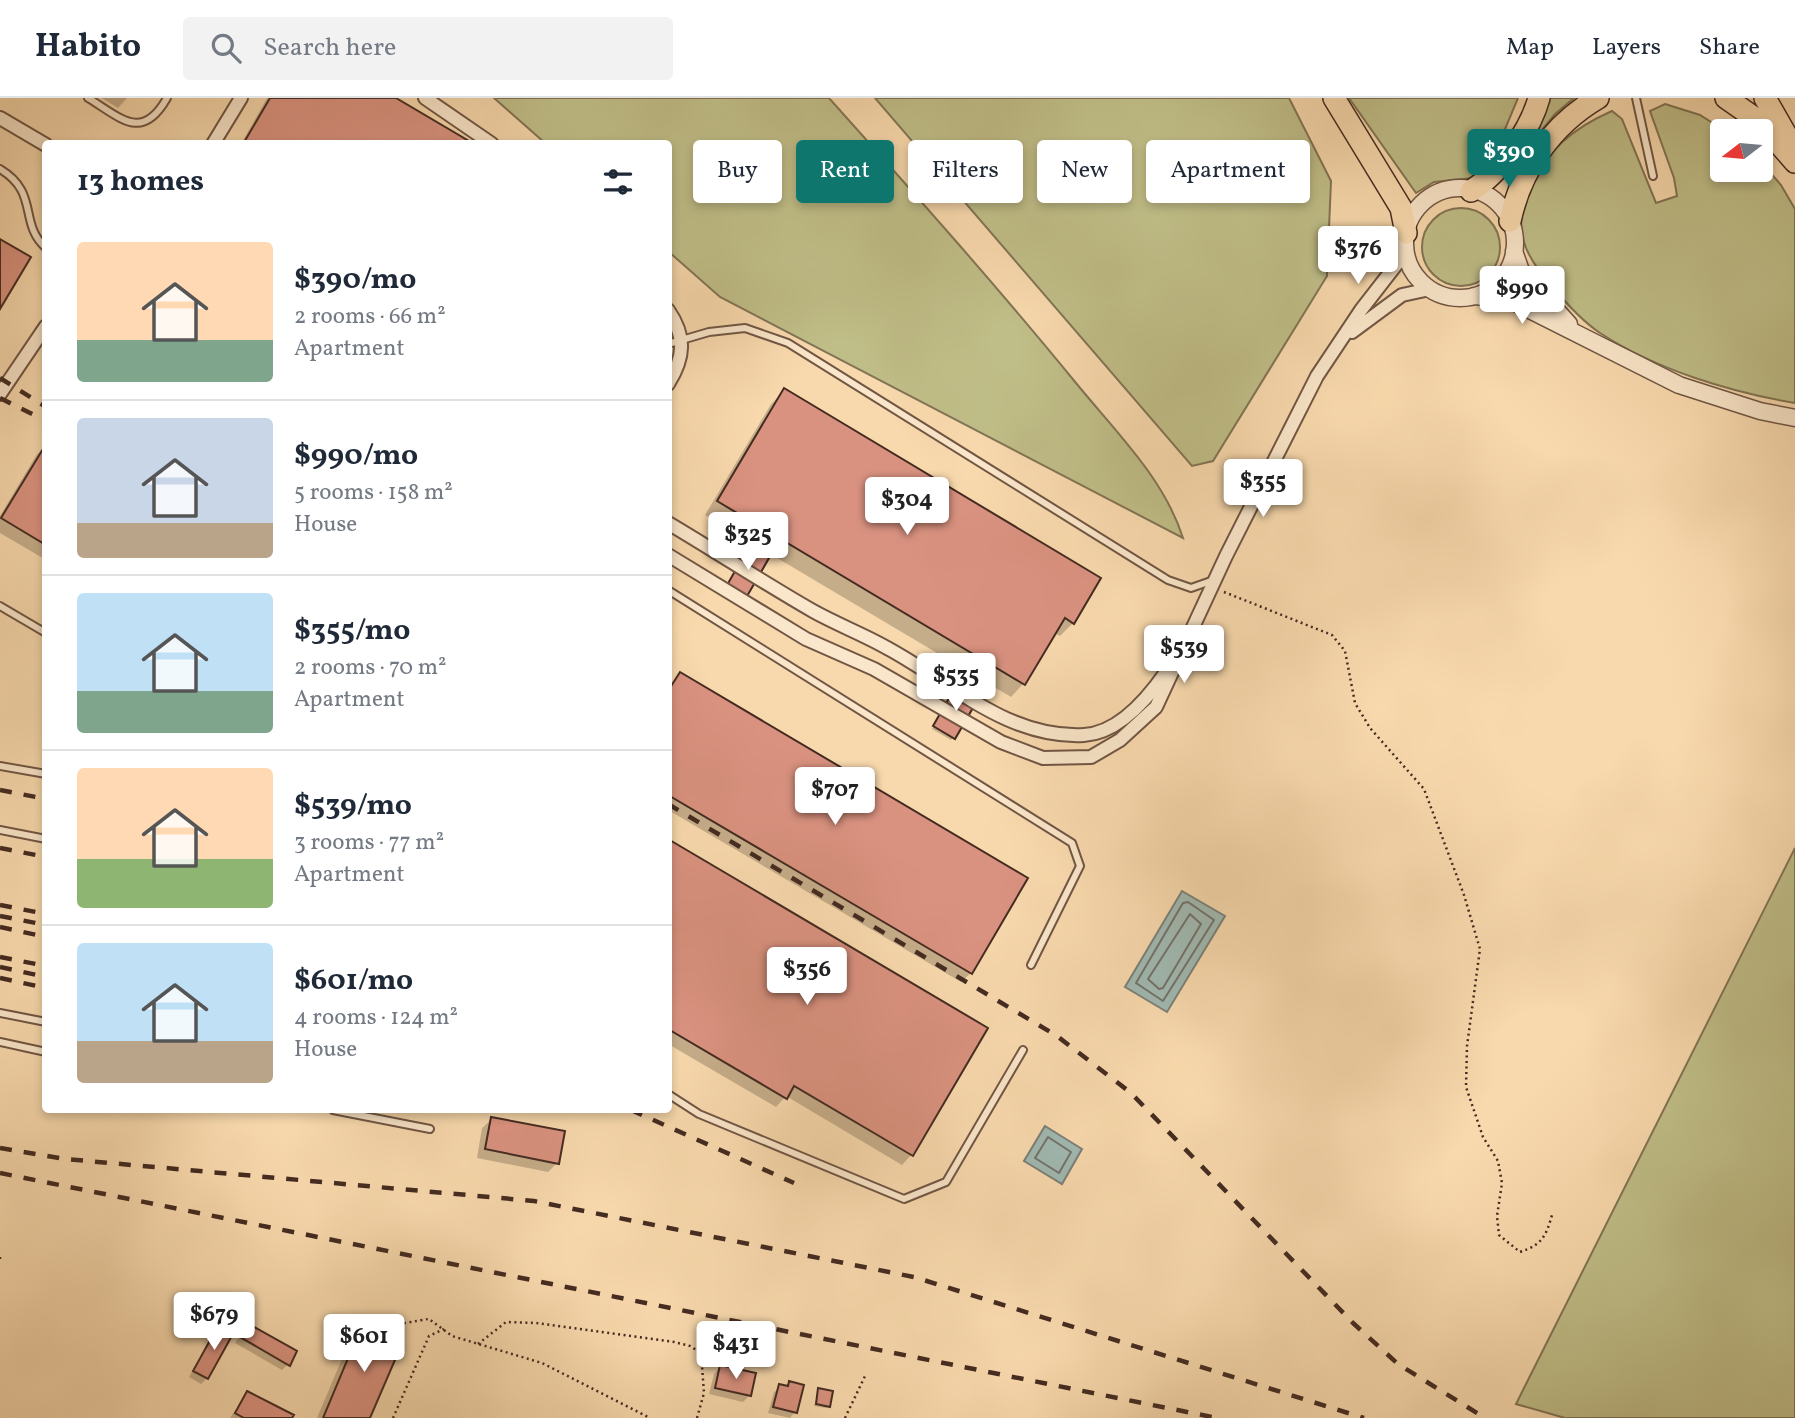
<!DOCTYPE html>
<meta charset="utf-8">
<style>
:root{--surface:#fff;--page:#f2f2f3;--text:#1f2937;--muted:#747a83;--line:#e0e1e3;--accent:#0f766e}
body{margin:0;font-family:Vollkorn,serif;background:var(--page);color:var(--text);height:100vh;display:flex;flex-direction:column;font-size:26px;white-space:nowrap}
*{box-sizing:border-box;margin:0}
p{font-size:23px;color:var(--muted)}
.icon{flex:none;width:38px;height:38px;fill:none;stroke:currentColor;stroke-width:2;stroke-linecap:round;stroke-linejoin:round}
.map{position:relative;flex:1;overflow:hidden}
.drawer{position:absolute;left:42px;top:42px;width:630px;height:973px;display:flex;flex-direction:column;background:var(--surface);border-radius:7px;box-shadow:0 4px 10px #0003}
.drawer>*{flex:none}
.banner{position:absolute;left:693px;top:42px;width:665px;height:63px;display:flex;gap:14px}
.needle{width:46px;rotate:254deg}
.fabs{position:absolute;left:1710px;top:21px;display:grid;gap:14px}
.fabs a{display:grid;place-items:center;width:63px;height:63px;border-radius:7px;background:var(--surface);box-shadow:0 4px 10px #0003;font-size:35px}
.price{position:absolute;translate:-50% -60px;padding:0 16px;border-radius:7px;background:#fff;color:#222;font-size:23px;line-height:46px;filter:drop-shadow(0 2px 4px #0008)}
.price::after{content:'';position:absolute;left:50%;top:42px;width:21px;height:16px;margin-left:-10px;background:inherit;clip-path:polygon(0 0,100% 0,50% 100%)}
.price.selected{background:var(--accent);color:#fff}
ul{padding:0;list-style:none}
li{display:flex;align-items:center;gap:21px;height:175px;padding:0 35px}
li+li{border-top:2px solid var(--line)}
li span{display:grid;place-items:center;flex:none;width:196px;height:140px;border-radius:7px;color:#555}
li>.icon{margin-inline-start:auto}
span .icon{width:84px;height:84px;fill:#fffc;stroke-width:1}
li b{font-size:30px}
h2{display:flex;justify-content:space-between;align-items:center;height:84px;padding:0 35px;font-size:30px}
.pill{padding:0 24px;border-radius:7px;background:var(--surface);box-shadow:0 4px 10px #0003;font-size:24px;line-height:63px}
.pill.selected{background:var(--accent);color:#fff}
header{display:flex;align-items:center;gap:42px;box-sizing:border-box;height:98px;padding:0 35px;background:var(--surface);border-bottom:2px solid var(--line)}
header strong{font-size:33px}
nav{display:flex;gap:38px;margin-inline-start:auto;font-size:24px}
.search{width:490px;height:63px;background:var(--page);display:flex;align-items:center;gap:18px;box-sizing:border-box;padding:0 24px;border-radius:7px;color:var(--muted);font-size:26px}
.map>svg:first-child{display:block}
.green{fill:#c0be88;stroke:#827454;stroke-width:2}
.water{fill:#a0b9b2;stroke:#7b8078;stroke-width:2}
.shadow{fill:#0003}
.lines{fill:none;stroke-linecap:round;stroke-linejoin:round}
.shore{stroke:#72726a;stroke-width:2}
.building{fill:#da9280;stroke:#442b21;stroke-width:2}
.service-casing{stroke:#715644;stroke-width:10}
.minor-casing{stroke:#715644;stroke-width:16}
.tertiary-casing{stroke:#715644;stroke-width:19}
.trunk-casing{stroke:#442b21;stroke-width:24}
.path{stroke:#442b21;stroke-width:2.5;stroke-dasharray:2 3.5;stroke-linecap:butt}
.service{stroke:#fae6ca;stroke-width:6}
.minor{stroke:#fae6ca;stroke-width:12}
.tertiary{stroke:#fae6ca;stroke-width:16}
.trunk{stroke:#f8d9ad;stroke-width:21}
.rail{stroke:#442b21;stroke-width:4.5;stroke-dasharray:12 12;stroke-linecap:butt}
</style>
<header>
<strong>Habito</strong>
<div class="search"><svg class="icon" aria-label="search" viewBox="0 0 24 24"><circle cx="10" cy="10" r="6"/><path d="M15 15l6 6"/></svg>Search here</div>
<nav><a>Map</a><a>Layers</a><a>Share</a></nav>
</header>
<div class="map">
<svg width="1795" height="1320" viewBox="0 0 1795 1320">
<rect width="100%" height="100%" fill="#f8d9ad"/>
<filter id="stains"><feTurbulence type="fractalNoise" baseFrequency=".00286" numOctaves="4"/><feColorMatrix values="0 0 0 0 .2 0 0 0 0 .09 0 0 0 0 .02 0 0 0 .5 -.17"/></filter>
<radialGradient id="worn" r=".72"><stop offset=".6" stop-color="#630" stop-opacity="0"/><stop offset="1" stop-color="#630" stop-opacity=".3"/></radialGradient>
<!-- green -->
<path class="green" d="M494,0H829C913,94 996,187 1076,285C1115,333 1164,380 1183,440L720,199L669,154L668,46L545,45Z
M875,0H1289L1331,83L1327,178L1213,363L1192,368Z
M1349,0H1518L1498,48L1473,80L1434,84L1416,95Z
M1550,0H1574L1555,16L1520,59Z
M1665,6L1700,17L1725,33H1722V72H1760L1761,64L1781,87L1795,111V305C1730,294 1657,272 1600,235C1582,223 1565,204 1551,187C1524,157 1512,131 1529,91C1547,52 1573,30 1612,13L1622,21L1656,105L1677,98L1674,80L1650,13Z
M1422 149a39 39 0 1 1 78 0a39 39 0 1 1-78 0Z
M1795,750V1320H1565L1516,1306Z"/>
<!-- water -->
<path class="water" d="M1182,793L1225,818L1167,914L1125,889Z
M1045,1028L1082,1051L1062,1086L1024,1063Z"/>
<!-- shadow -->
<path class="shadow" d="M102,0H127L118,10Z
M267,0H392L471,46H241Z
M784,293L1073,525L1060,538L1054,535L1023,586L1011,599L705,417L771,306Z
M46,348V462L0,435V418L37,356Z
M680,576L971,875L961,884L668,712V589Z
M954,592L953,639L951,642L932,631Z
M668,743L986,930L911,1057L902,1067L786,998L776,1009L668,946Z
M492,1021L557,1065L548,1074L477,1060L482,1030Z
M365,1224L382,1242L369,1320H317L352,1237Z
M248,1227L288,1266L282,1272L235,1245Z
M219,1228L207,1280L201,1286L189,1279Z
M720,1269L749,1298L743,1304L709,1296L714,1276Z
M790,1285L795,1314L790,1320L768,1315L774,1294Z
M819,1292L829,1308L826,1310L814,1308Z
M247,1295L290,1320H230Z"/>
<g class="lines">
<!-- shore -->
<path class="shore" d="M1188,804L1214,822L1163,903L1136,885L1183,805Z
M1190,816L1201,826L1163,890L1159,891L1148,881Z
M1048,1039L1071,1054L1059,1075L1035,1060Z"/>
</g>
<!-- building -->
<path class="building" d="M270,0H396L474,46H243Z
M0,141L31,159L0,211Z
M784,290L1101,480L1074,526L1065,520L1025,587L717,403Z
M46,346V447L1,420Z
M749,448L769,460L746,500L726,489Z
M680,574L1028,780L972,876L668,697V593Z
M956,588L978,601L955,641L933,628Z
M668,741L988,930L913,1058L794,988L787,1001L668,931Z
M491,1019L565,1033L559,1066L485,1051Z
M364,1222L388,1232L384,1241L401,1248L370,1320H323Z
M247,1225L297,1253L290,1268L240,1239Z
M219,1226L234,1234L208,1281L193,1273Z
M720,1267L756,1275L751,1298L715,1290Z
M789,1283L804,1287L797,1315L773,1309L779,1286L788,1288Z
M818,1290L833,1293L830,1309L816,1306Z
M247,1293L294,1317L292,1320H244L235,1315Z"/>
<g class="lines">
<!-- service casing -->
<g class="service-casing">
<path id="service" d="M88,0C121,20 142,44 167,0
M1636,0L1653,78
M0,71C40,95 18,125 46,150
M668,246L709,234L745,230L788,245L1168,482L1191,490L1211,483
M668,492L1072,745L1080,768L1031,867
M0,508L46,535
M0,668L46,676
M0,732L46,741
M0,915L46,924
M0,944L46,954
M668,996L699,1016L904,1101L946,1084L1023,952
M333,1012L430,1031"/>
</g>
<!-- minor casing -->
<g class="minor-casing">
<path id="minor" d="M425,0L492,46
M0,20L46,47
M213,46L241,0
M668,212C686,238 685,259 668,286
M1352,234L1402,197L1430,191
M0,296L46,228
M668,425C717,454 764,485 813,513C838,527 865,537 889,551C953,586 1009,641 1084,637C1118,635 1148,600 1166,574
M668,457L806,541L874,571L1001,644L1043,660L1091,659L1120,642L1156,609L1226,458L1317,278L1361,212L1406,154"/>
</g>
<!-- tertiary casing -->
<g class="tertiary-casing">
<path id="tertiary" d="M1405 145a55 55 0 1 1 110 0a55 55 0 1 1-110 0Z
M1514,153L1521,173L1569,226
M1474,198L1508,201L1679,287L1760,313L1795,320"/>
</g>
<!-- trunk casing -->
<g class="trunk-casing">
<path id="trunk" d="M1334,0L1401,110L1406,135
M1726,0L1759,23L1795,64
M1765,0L1792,47
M1471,93C1500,75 1530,33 1539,0
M1510,123C1521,71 1552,27 1598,0"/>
</g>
<!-- path -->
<path class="path" d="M1224,494L1332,537L1345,553L1355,605L1370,630L1424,691L1464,797L1480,851L1467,948L1466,989L1483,1039L1498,1063L1502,1085L1497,1118L1499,1137L1520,1154C1542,1147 1546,1138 1552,1117
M0,1159V1161
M352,1226C376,1213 366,1218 389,1224C399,1228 418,1222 429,1221L452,1238L542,1265L650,1320
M478,1246L506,1224L536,1225L674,1244L690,1248L701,1255
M393,1320L429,1238L444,1231
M697,1320L704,1295L700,1241
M845,1320L866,1276"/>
<!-- service -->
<use href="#service" class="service"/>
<!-- minor -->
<use href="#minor" class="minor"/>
<!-- tertiary -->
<use href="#tertiary" class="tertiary"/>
<!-- trunk -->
<use href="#trunk" class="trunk"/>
<!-- rail -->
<path class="rail" d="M0,280L46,309
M0,300L46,323
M0,692L46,701
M668,706L1057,938L1131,995L1353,1225L1398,1266L1485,1320
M0,750L46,759
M0,807L46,816
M0,818L46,827
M0,829L46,839
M0,859L46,868
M0,869L46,879
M0,880L46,890
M631,1012L794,1085
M0,1050L65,1061L534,1103L914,1179L1364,1320
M0,1075L1217,1320"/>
</g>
<rect width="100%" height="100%" filter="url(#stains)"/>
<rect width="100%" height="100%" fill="url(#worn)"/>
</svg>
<div class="fabs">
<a><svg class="needle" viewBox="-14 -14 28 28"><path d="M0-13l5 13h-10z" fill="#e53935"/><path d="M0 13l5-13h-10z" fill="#747a83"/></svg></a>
</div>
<b class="price selected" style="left:1509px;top:91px">$390</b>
<b class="price" style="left:1358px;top:188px">$376</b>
<b class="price" style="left:1522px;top:228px">$990</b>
<b class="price" style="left:1263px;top:421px">$355</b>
<b class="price" style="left:907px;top:439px">$304</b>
<b class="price" style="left:748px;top:474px">$325</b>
<b class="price" style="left:1184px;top:587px">$539</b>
<b class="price" style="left:956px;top:615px">$535</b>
<b class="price" style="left:835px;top:729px">$707</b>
<b class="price" style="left:807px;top:909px">$356</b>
<b class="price" style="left:214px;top:1254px">$679</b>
<b class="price" style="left:364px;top:1276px">$601</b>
<b class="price" style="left:736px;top:1283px">$431</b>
<div class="banner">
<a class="pill">Buy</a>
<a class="pill selected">Rent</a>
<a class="pill">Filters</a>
<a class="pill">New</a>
<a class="pill">Apartment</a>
</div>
<section class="drawer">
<h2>13 homes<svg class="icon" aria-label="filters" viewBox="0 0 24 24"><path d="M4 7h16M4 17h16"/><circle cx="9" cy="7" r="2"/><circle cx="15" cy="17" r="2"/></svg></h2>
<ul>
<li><span style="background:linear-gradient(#ffd9b3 70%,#7fa58c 0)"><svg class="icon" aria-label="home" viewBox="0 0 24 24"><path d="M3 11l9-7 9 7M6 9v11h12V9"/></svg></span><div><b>$390/mo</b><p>2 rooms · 66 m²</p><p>Apartment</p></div></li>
<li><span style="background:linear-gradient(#c9d6e8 75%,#b9a48a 0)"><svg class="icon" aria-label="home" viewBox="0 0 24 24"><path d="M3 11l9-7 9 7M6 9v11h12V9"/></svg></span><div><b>$990/mo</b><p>5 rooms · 158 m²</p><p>House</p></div></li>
<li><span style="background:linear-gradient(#bfe0f5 70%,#7fa58c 0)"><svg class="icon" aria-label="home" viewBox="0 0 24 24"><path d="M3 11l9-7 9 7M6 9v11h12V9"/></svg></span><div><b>$355/mo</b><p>2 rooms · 70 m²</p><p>Apartment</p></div></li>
<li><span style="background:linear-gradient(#ffd9b3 65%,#8fb573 0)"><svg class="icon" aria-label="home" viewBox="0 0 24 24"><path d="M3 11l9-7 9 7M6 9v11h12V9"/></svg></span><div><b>$539/mo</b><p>3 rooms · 77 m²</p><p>Apartment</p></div></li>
<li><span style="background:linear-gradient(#bfe0f5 70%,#b9a48a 0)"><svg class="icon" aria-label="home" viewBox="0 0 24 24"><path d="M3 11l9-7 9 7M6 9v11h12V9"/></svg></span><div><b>$601/mo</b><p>4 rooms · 124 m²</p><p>House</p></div></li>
</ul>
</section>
</div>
